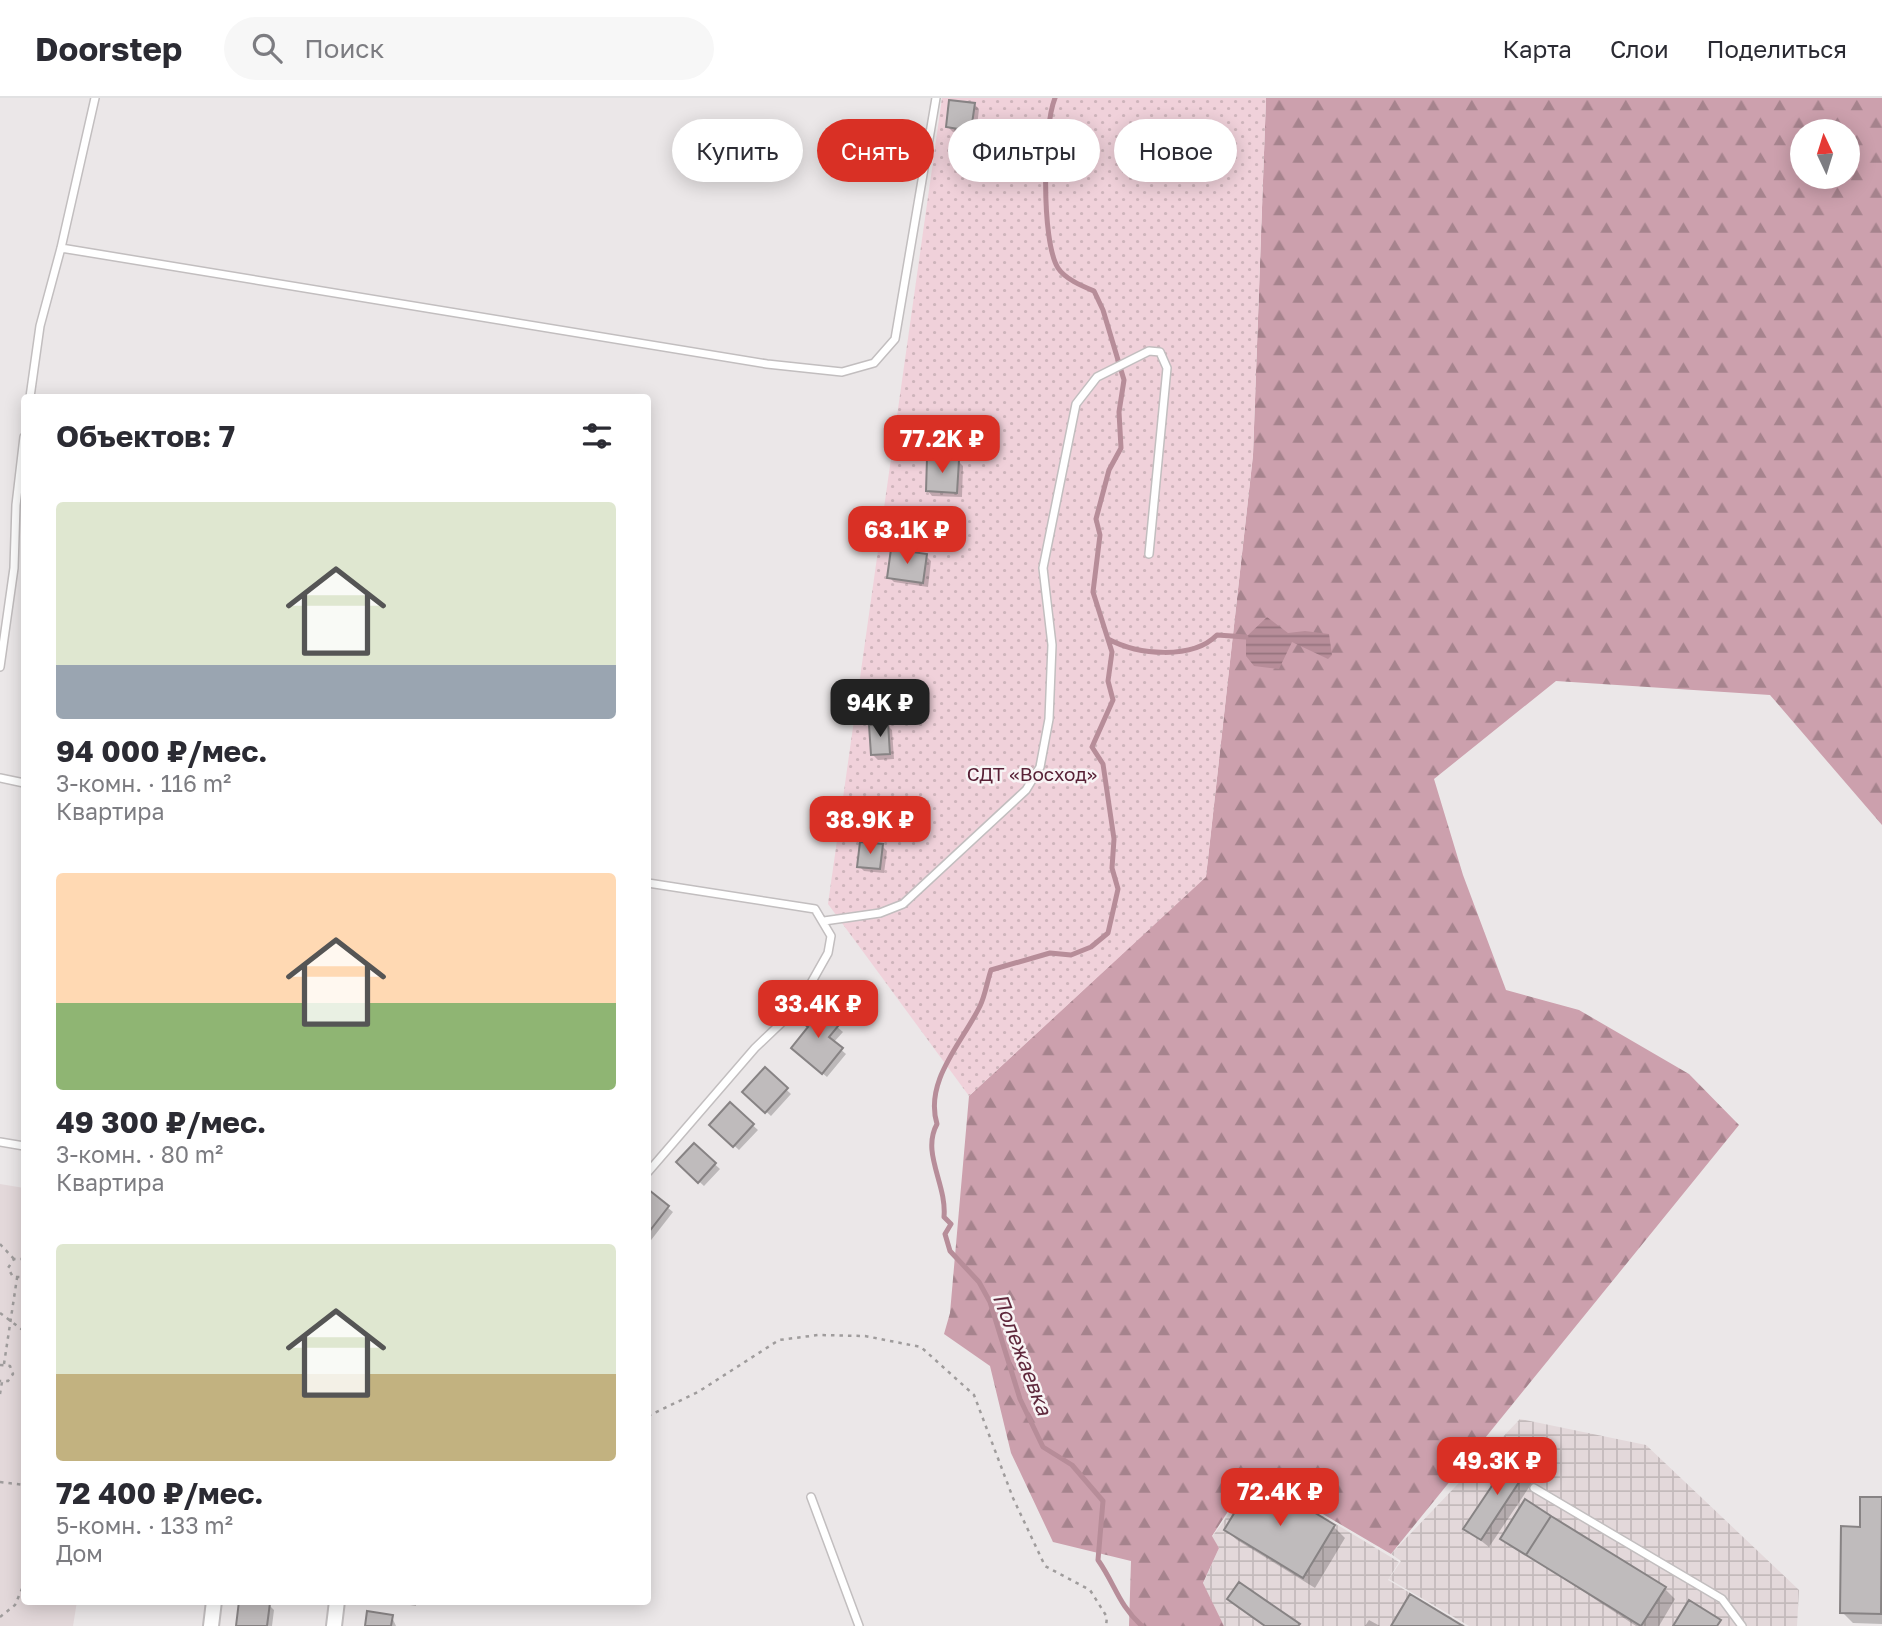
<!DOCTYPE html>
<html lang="ru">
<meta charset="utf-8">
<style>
:root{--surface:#fff;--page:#f7f7f7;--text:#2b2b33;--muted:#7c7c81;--line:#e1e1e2;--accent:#d93025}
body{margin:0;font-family:"Golos Text",sans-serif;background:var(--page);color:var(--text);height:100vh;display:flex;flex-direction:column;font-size:26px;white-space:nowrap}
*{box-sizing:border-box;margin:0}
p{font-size:23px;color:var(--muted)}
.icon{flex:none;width:38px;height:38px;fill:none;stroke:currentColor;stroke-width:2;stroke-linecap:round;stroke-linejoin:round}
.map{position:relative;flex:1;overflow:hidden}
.sheet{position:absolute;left:21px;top:296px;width:630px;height:1211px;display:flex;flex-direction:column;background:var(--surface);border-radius:7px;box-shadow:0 4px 18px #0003}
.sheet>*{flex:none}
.hud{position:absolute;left:672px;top:21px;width:665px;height:63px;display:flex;gap:14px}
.needle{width:46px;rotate:356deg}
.controls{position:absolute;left:1790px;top:21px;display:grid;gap:14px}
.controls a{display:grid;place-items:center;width:70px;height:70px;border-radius:50%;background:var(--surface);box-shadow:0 4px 18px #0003;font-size:35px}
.price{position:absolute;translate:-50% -60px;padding:0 16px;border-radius:14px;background:var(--accent);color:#fff;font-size:23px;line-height:46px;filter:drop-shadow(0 2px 4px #0008)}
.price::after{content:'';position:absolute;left:50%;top:42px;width:21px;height:16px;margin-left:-10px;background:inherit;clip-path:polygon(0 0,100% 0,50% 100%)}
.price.current{background:#222;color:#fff}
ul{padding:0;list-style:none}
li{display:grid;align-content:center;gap:14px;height:371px;padding:0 35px}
li span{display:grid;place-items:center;height:217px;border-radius:7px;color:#555}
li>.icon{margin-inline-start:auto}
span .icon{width:126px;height:126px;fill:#fffc;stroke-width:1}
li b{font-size:30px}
h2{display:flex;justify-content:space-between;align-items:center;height:84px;padding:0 35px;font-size:30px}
.pill{padding:0 24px;border-radius:32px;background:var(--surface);box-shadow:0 4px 18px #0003;font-size:24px;line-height:63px}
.pill.current{background:var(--accent);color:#fff}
header{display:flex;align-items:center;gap:42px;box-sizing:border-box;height:98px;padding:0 35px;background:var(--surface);border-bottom:2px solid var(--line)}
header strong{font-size:33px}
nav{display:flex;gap:38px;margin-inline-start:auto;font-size:24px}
.search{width:490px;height:63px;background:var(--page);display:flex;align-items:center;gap:18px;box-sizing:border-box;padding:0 24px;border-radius:38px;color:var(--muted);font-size:26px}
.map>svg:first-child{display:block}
.built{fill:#e3d8da}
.industrial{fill:url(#industrial-grid)}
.forest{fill:url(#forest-firs);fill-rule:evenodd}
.garden{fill:url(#garden-dots)}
.water{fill:url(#water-rules)}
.shadow{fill:#0003}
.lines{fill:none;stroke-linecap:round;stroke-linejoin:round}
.stream{stroke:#b78d99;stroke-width:5}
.building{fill:#bfbbbc;stroke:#878384;stroke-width:2}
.lane-casing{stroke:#c2bebf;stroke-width:10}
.street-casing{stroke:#c2bebf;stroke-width:18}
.path{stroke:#9f9c9c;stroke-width:2.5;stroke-dasharray:3.5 5;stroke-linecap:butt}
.lane{stroke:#fff;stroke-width:7}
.street{stroke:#fff;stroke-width:14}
.labels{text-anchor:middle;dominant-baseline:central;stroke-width:5;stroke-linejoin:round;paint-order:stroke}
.park-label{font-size:19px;fill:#582136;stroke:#f8f4f5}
.water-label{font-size:21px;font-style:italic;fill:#5f283c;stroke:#f8f4f5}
</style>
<header>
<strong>Doorstep</strong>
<div class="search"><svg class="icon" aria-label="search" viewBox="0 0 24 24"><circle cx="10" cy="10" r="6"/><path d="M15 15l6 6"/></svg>Поиск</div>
<nav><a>Карта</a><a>Слои</a><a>Поделиться</a></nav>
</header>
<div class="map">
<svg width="1882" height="1528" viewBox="0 0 1882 1528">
<defs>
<pattern id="industrial-grid" width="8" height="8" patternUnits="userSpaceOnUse" patternTransform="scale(1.75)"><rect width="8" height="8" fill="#e3d8da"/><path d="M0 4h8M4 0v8" fill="none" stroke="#c3babb"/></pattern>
<pattern id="forest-firs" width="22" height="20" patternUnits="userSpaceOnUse" patternTransform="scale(1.75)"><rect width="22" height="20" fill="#cca0ad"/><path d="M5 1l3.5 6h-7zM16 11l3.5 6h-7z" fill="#a6838d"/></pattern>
<pattern id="garden-dots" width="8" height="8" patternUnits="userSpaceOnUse" patternTransform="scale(1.75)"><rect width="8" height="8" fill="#f0d1da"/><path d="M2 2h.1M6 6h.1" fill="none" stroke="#ceb4bb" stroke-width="1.8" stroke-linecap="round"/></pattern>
<pattern id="water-rules" width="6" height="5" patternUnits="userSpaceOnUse" patternTransform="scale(1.75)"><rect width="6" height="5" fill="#b78d99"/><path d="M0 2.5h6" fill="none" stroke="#95737d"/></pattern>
</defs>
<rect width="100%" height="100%" fill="#ebe7e8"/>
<!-- built -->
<path class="built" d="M0,1086L24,1090V1503H77L73,1528H0Z"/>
<!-- industrial -->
<path class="industrial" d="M1520,1321L1646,1347L1799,1492L1797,1528H1469L1389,1481L1401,1463L1391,1456Z
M1256,1378L1399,1464L1388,1482L1466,1528H1224L1203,1486L1219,1450L1212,1439Z"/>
<!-- forest -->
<path class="forest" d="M1266,0H1882V727L1770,597L1556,583L1434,681L1463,777L1506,892L1579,912L1689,976L1739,1027L1391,1456L1253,1375L1212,1438L1219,1450L1203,1485L1224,1528H1129L1131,1463L1053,1444L1011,1355L990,1268L944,1236L950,1215L969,998L1206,778L1253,357ZM1802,33H1848V79H1802Z"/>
<!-- garden -->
<path class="garden" d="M942,0H1266L1253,357L1206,779L969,998L828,806Z"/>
<!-- water -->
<path class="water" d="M1267,519L1288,535L1305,533L1329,536L1332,557L1328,561L1292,544L1279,571L1254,568L1246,558V539Z"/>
<!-- shadow -->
<path class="shadow" d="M974,6L979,11L976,37L953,34L948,29Z
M958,363L963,368L962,399L932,398L928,393Z
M926,458L931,463L928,489L894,484L889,479Z
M887,627L892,632L894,661L878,662L873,657Z
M882,748L887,753L884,775L864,773L859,768Z
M814,909L843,934L833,945L846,956L827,979L798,955L810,930Z
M765,972L791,996L771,1018L745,994Z
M730,1007L758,1032L739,1052L712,1027Z
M694,1047L720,1071L704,1088L678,1064Z
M649,1094L673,1114L648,1146V1096Z
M1514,1357L1538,1376L1489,1449L1466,1431Z
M1256,1382L1334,1429L1345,1440L1315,1490L1237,1442L1226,1432Z
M1882,1401V1526L1853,1525L1842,1514L1862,1431Z
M1503,1441L1665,1491L1675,1501L1659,1528H1636Z
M1239,1486L1299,1528H1264L1237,1509L1229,1501Z
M241,1503L269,1507L274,1512L272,1528H237Z
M386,1503H416V1508Z
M392,1519L396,1528H366Z
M1369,1522L1380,1528H1365Z"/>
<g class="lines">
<!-- stream -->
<path class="stream" d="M1055,0C1043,29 1041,143 1058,170C1065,181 1082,188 1094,193L1103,212L1124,282L1119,314L1121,350L1109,372L1096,421L1100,437L1093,494L1112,554L1108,583L1113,602L1092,649L1103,666L1114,741L1112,770L1118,791L1108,835L1091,849L1071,857L1050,855L991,872C987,884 985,898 980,908C962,945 924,983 937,1026C921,1055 947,1086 944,1119L951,1126L945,1136L950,1153L979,1184L990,1204L1020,1301L1043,1349L1072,1367L1103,1403L1098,1462C1116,1488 1118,1506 1142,1528
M1108,541C1138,557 1192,562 1217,537L1246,539"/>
</g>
<!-- building -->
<path class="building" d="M949,2L975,5L971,33L946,29Z
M927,360L959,362L957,395L926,393Z
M891,451L927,456L923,485L887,480Z
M888,625L890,656L871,657L869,627Z
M860,744L883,746L880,771L857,769Z
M814,907L839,927L829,939L843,950L822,976L791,950L808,929L800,923Z
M765,969L788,990L765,1015L742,994Z
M730,1004L754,1026L733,1049L709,1027Z
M694,1045L716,1065L698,1085L676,1064Z
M649,1092L669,1108L648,1135V1093Z
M1514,1355L1531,1366L1481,1442L1463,1431Z
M1256,1379L1335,1427L1303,1480L1224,1432Z
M1860,1399H1882L1881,1516L1840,1515L1841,1428L1860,1429Z
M1525,1401L1551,1418L1526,1457L1500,1441Z
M1551,1418L1666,1489L1641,1528L1526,1457Z
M1239,1484L1300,1526L1298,1528H1265L1227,1501Z
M1410,1496L1463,1528H1391Z
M1689,1502L1721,1522L1717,1528H1673Z
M239,1503L270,1505L267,1528H236Z
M367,1513L393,1517L391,1528H365Z"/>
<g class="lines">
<!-- lane casing -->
<g class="lane-casing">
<path id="lane" d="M61,150L767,266L842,274L874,265L895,241L936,0
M30,299L40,228L61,150L95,0
M0,569L14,470L16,407L24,339
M0,680L24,685
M648,785L815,811L831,838L828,855L797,910L755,950L648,1074
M824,823L880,815L903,806L1026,692L1040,669L1049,621L1052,547L1043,470L1076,306L1097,279L1149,253L1160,254L1167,270L1149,456
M0,1044L24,1048
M1534,1390L1722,1501L1742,1528
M811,1399L859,1528"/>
</g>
<!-- street casing -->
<g class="street-casing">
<path id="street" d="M211,1528L214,1503
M334,1528L337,1503"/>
</g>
<!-- path -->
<path class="path" d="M0,1146L14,1161
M24,1161H14L8,1170L13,1179H24
M0,1215L24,1233
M4,1266L17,1180
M0,1267L10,1268L13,1276L8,1283H0
M0,1296L2,1284
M648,1318L698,1294L779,1242L818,1237L865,1238L921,1249L974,1297L1013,1400L1045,1468L1090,1492L1107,1519L1106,1528
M0,1384L24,1387
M0,1519L15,1507L24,1486"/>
<!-- lane -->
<use href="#lane" class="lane"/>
<!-- street -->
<use href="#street" class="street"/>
</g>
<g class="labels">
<!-- park labels -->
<g class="park-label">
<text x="1032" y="675">СДТ «Восход»</text>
</g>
<!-- water labels -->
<g class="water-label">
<text transform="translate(1023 1256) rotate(69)">Полежаевка</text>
</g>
</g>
</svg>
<div class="controls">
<a><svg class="needle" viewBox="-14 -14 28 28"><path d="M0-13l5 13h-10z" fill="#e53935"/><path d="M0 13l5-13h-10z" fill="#7c7c81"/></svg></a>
</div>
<b class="price" style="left:942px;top:377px">77.2K ₽</b>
<b class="price" style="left:907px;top:468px">63.1K ₽</b>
<b class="price current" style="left:880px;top:641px">94K ₽</b>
<b class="price" style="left:870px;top:758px">38.9K ₽</b>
<b class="price" style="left:818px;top:942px">33.4K ₽</b>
<b class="price" style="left:1497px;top:1399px">49.3K ₽</b>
<b class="price" style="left:1280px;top:1430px">72.4K ₽</b>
<div class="hud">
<a class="pill">Купить</a>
<a class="pill current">Снять</a>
<a class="pill">Фильтры</a>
<a class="pill">Новое</a>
</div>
<section class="sheet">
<h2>Объектов: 7<svg class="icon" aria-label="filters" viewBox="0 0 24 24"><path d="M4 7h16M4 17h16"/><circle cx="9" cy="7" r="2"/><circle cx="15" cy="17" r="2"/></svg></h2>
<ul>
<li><span style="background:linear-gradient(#dfe7d0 75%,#9aa5b1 0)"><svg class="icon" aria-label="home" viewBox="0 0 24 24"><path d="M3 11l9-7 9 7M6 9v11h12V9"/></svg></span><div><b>94 000 ₽/мес.</b><p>3-комн. · 116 m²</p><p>Квартира</p></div></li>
<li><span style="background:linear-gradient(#ffd9b3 60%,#8fb573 0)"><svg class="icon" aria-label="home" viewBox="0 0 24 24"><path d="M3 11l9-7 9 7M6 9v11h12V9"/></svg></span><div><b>49 300 ₽/мес.</b><p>3-комн. · 80 m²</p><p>Квартира</p></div></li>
<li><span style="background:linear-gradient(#dfe7d0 60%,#c2b280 0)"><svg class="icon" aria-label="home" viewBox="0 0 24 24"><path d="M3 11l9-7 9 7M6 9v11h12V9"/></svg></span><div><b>72 400 ₽/мес.</b><p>5-комн. · 133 m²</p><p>Дом</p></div></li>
</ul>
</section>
</div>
